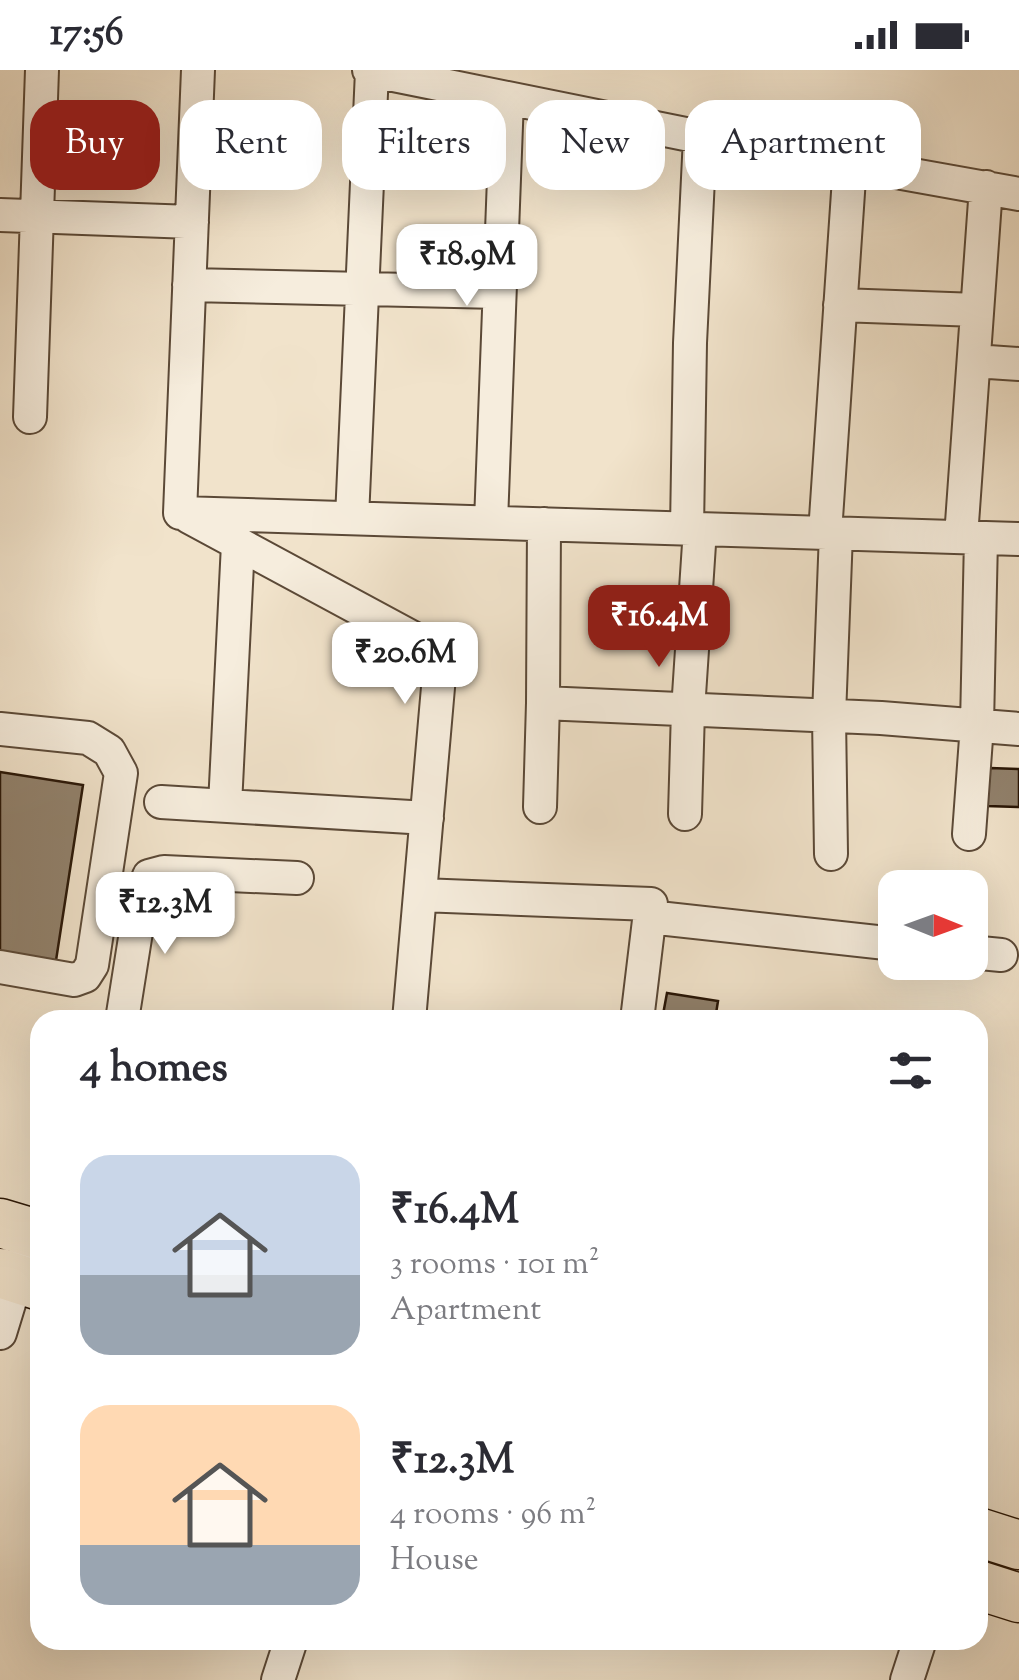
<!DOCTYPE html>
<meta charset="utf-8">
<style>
:root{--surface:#fff;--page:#f7f7f7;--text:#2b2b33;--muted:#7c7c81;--accent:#8f2418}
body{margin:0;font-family:"Sorts Mill Goudy",serif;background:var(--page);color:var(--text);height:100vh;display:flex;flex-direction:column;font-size:38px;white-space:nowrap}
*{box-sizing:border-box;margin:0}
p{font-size:32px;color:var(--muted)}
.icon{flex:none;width:55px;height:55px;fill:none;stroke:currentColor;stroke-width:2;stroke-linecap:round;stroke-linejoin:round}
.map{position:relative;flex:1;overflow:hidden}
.sheet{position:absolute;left:30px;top:940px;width:958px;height:640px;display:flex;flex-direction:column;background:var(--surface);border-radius:30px;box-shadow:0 10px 40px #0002}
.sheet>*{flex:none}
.guide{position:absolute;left:30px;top:30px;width:960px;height:90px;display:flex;gap:20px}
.needle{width:65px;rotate:91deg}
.controls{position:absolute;left:878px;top:800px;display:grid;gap:20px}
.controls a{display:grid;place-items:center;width:110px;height:110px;border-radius:20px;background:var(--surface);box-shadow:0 10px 40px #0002;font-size:50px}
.price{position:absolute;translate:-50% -85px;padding:0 22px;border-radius:20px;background:#fff;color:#222;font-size:32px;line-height:65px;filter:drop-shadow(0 2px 5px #0008)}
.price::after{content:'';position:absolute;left:50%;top:60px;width:30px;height:22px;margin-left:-15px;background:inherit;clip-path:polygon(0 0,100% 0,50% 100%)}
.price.on{background:var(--accent);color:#fff}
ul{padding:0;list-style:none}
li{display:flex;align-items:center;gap:30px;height:250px;padding:0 50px}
li span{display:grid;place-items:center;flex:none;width:280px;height:200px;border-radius:30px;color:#555}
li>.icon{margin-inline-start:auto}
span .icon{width:120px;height:120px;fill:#fffc;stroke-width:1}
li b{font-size:42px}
h2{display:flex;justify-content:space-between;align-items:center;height:120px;padding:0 50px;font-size:42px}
.pill{padding:0 35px;border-radius:30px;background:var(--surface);box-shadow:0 10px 40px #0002;font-size:35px;line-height:90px}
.pill.on{background:var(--accent);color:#fff}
.status{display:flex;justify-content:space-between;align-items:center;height:70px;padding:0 50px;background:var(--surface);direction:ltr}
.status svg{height:28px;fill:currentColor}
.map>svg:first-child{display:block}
.building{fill:#91816c;stroke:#291606;stroke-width:2.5}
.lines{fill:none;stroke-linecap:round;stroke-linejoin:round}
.minor-casing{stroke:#5b4937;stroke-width:36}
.highway-casing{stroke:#291606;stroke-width:51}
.minor{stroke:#f6eddd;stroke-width:32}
.highway{stroke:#f1e3cb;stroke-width:48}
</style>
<div class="status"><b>17:56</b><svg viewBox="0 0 49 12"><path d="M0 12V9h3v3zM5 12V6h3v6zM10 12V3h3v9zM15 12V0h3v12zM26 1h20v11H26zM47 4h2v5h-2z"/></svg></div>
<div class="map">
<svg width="1019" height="1610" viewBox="0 0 1019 1610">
<rect width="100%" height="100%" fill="#f1e3cb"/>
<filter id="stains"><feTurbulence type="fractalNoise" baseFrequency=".002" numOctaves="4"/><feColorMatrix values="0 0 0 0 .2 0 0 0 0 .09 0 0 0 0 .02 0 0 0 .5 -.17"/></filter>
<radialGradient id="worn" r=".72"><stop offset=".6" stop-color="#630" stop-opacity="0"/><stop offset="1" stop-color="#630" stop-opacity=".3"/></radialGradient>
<!-- building -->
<path class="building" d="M990,698L1019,699V737L987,736Z
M0,702L83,715L55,897L0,888Z
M667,923L718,931L715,950H662Z"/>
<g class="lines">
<!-- minor casing -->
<g class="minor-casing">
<path id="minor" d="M198,0L180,443L1019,469
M369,0L700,67L1019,124
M0,145L192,152
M189,215L499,222
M840,235L977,240
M974,291L1019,294
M30,347L42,0
M189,447L441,583L409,950
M352,448L372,1
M491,452L507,29
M544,454L543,633L881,648L1019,659
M687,459L690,273L700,67
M825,463L850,93
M961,467L986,117
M0,659L88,668L109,681L121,703L92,895L85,906L74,910L0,897
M161,732L427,748
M225,735L238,474
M540,737L543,633
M685,744L688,640L700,459
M969,764L977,655L981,468
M831,784L829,646L836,463
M421,825L651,834L637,950
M649,847L895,874
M970,882L1001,885
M122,950L142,824L149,806L164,802L297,808
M0,1263L22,1191
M278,1610L291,1570
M907,1610L920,1570"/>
</g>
<!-- highway casing -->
<g class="highway-casing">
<path id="highway" d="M0,1153L40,1165
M0,1203L40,1216
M978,1462L1019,1475
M978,1515L1019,1528"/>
</g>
<!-- minor -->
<use href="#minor" class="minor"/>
<!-- highway -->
<use href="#highway" class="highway"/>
</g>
<rect width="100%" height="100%" filter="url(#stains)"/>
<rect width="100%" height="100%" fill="url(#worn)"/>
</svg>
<div class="controls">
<a><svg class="needle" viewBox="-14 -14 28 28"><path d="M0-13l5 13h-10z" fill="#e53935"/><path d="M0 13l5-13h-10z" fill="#7c7c81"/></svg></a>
</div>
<b class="price" style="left:467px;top:239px">₹18.9M</b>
<b class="price on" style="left:659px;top:600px">₹16.4M</b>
<b class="price" style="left:405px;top:637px">₹20.6M</b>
<b class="price" style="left:165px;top:887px">₹12.3M</b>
<div class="guide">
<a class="pill on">Buy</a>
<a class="pill">Rent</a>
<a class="pill">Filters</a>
<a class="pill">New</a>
<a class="pill">Apartment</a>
</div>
<section class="sheet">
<h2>4 homes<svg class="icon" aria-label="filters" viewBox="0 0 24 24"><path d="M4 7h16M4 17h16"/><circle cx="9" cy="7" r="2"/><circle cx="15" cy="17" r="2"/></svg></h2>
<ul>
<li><span style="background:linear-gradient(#c9d6e8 60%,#9aa5b1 0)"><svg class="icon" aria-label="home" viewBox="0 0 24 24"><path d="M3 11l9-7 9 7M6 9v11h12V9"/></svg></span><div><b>₹16.4M</b><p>3 rooms · 101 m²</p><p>Apartment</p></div></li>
<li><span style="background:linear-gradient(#ffd9b3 70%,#9aa5b1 0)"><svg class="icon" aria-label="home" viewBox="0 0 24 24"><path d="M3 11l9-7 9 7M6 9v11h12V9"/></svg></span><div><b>₹12.3M</b><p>4 rooms · 96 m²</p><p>House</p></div></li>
</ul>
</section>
</div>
